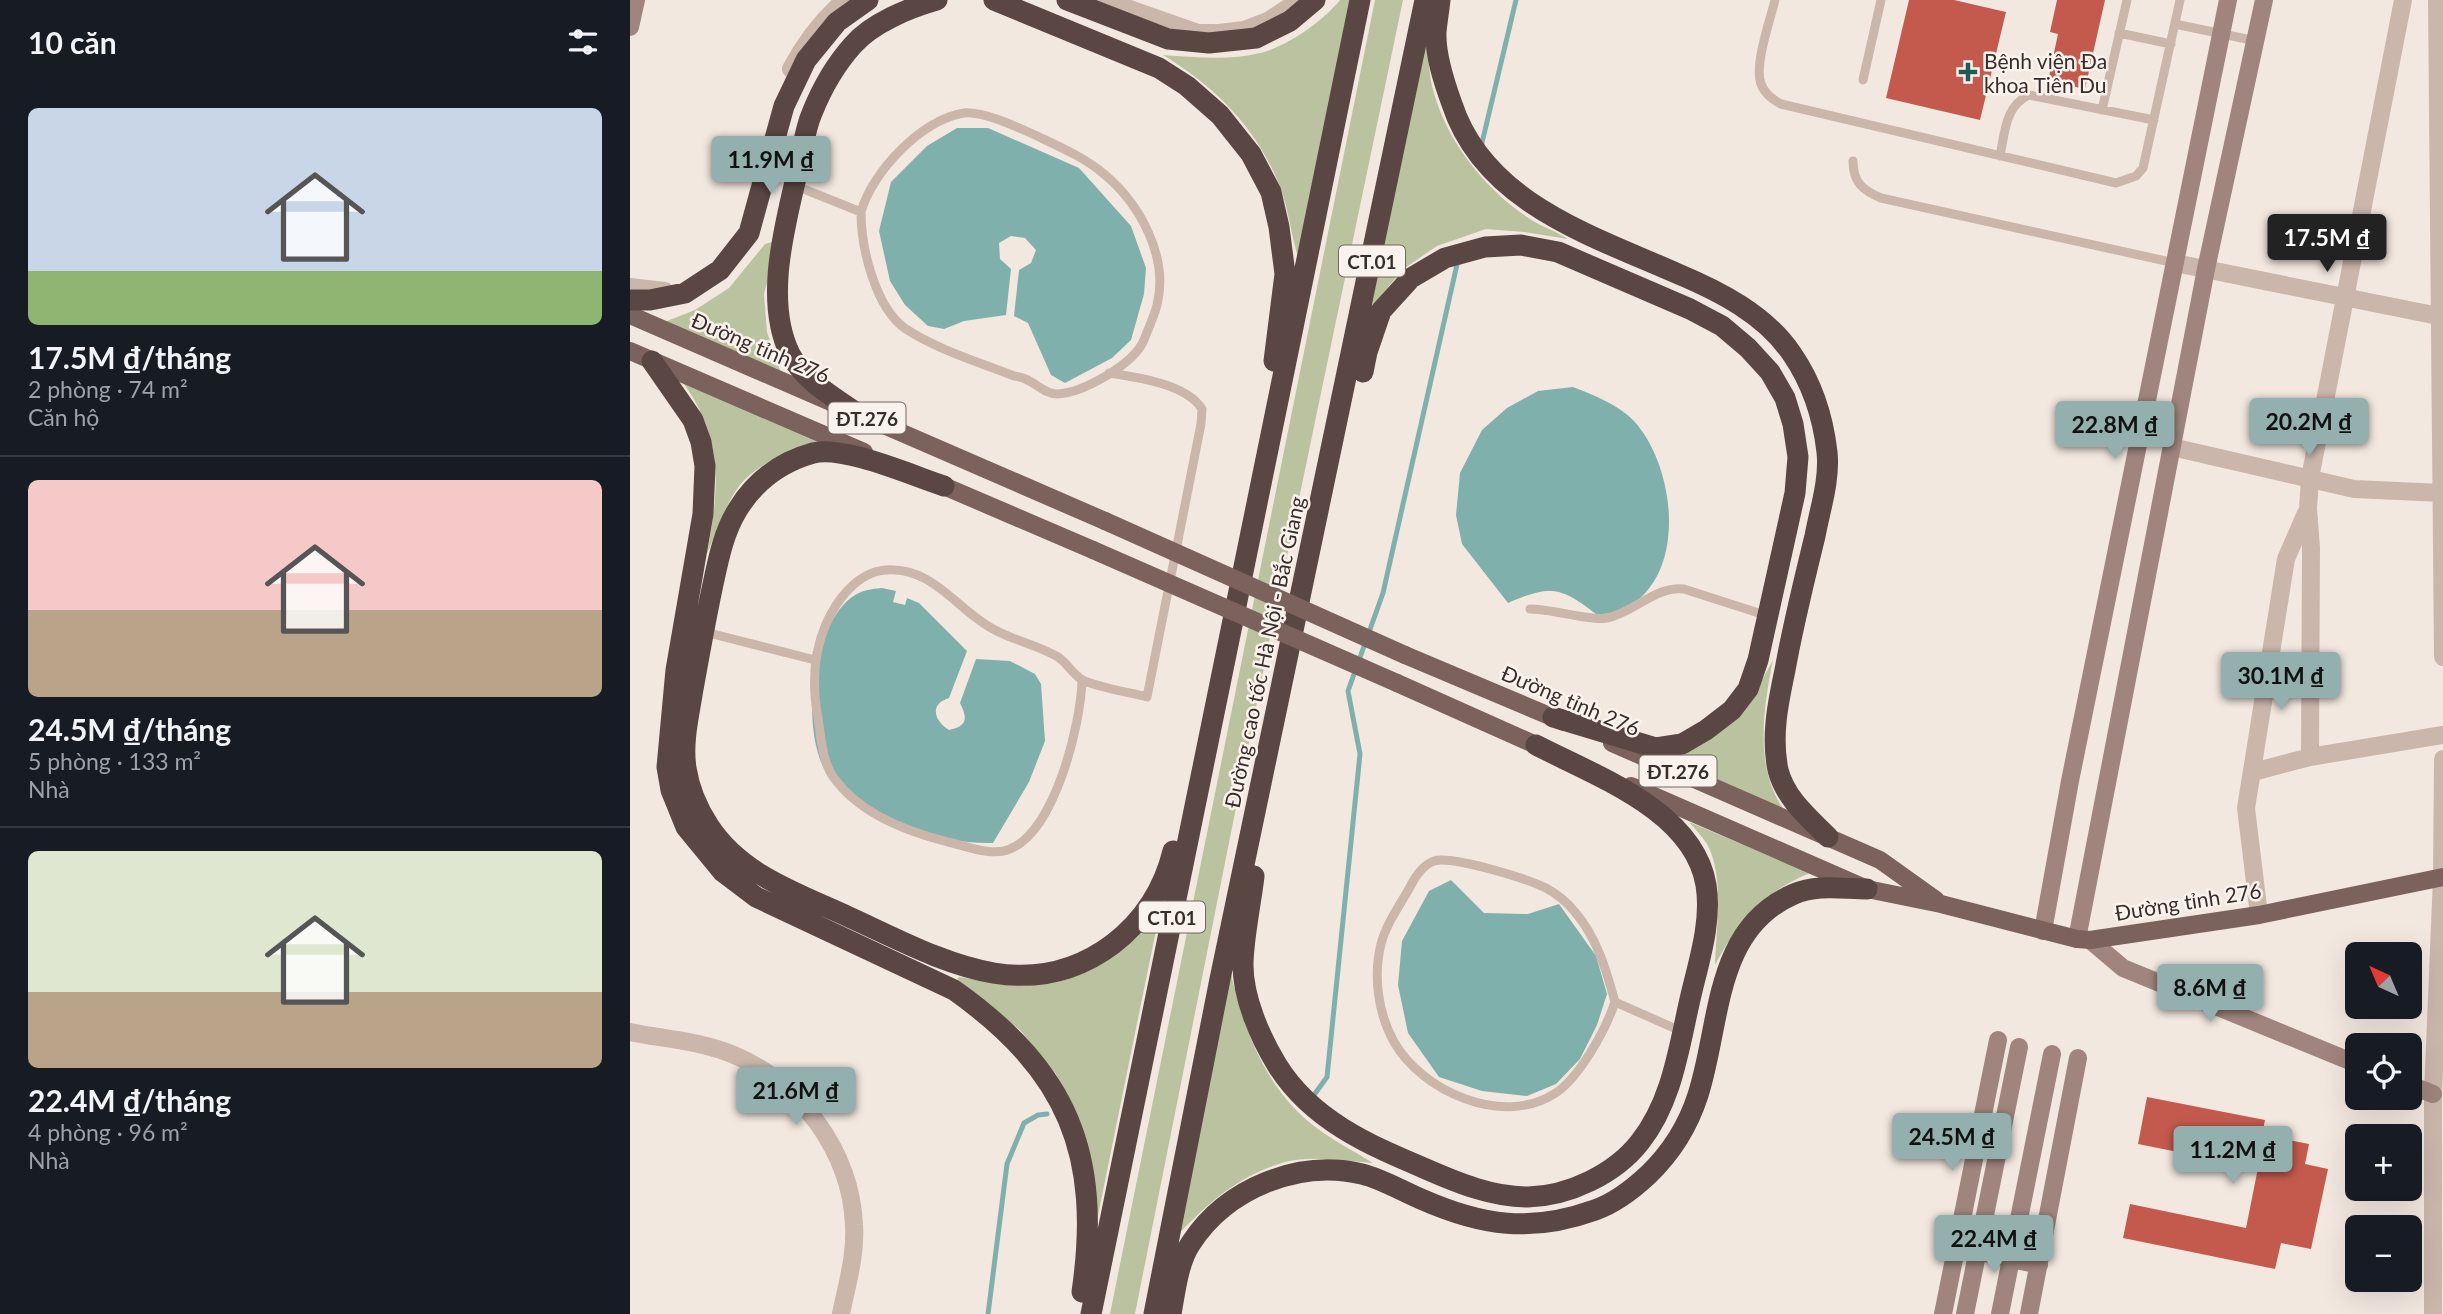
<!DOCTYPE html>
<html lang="vi">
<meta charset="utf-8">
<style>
:root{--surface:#171b24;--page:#20242c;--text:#f1f3f6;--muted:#9ea1a6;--line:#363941;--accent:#93afae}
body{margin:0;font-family:Lato,sans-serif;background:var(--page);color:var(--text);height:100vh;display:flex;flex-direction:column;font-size:26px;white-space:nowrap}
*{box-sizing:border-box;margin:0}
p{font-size:23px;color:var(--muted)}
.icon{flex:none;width:38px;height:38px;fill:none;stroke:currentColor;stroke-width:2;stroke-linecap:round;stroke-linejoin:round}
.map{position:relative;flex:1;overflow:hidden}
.drawer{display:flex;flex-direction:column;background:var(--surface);width:630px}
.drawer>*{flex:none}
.needle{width:46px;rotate:316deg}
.buttons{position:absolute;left:1715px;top:942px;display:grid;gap:14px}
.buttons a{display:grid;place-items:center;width:77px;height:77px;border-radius:10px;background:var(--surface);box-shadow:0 7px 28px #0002;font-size:35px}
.price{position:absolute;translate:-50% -60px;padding:0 16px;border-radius:7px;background:var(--accent);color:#111;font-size:23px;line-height:46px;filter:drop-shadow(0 2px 4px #0008)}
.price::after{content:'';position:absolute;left:50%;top:42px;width:21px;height:16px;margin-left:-10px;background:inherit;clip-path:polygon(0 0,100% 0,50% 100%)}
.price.current{background:#222;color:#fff}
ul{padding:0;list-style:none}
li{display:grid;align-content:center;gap:14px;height:371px;padding:0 28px}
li+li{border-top:2px solid var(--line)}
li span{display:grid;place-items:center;height:217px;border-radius:10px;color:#555}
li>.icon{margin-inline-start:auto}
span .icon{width:126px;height:126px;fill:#fffc;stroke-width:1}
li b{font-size:30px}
h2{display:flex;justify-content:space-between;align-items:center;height:84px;padding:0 28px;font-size:30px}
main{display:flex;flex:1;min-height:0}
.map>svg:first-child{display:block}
.green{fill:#bbc2a0}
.water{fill:#7fb0ab}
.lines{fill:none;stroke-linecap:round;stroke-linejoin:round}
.stream{stroke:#7fb0ab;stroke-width:5}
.building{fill:#c45a4d}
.lane{stroke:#cbb6ac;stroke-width:9}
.street{stroke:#cbb6ac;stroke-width:18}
.secondary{stroke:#9f857d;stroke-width:18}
.primary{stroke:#7b625c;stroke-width:18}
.highway{stroke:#5a4642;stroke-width:21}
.primary-bridge{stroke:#7b625c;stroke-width:18}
.poi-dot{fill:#205b57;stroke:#faf2ed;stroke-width:2.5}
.labels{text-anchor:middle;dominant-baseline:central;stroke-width:5;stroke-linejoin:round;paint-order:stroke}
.shield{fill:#faf2ed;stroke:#736865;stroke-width:2}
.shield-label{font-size:19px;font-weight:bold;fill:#392d2b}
.poi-label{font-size:21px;fill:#392d2b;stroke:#faf2ed;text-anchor:start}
.street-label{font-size:21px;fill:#392d2b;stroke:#faf2ed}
</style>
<main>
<section class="drawer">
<h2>10 căn<svg class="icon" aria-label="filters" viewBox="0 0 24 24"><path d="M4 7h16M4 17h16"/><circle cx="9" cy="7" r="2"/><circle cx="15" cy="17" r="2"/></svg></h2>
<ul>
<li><span style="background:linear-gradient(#c9d6e8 75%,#8fb573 0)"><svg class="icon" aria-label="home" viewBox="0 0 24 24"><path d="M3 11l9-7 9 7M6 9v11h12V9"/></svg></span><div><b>17.5M ₫/tháng</b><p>2 phòng · 74 m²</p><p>Căn hộ</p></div></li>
<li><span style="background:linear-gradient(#f6c9c9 60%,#b9a48a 0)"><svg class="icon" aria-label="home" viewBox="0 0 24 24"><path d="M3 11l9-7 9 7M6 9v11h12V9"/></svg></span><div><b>24.5M ₫/tháng</b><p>5 phòng · 133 m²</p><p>Nhà</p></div></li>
<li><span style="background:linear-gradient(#dfe7d0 65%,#b9a48a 0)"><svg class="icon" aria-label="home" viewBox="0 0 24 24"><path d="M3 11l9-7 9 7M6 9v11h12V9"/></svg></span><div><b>22.4M ₫/tháng</b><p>4 phòng · 96 m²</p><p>Nhà</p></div></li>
</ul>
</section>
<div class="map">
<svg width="1813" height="1314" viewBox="0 0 1813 1314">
<rect width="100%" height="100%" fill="#f3e8e0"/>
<!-- green -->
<path class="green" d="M710,0H722L668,257C661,235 658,205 649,184C625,126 585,87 533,55C564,57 599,61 630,53C658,46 692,22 710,0Z
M745,0H773L637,652L505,1314H480Z
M796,31H798C799,49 798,69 802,86C815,139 853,188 900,219C912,227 926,231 938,239L894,232L856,229L807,246L772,270L741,308Z
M142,242L147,246L134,294L137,332L151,373L32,323L65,310L99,288L135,244Z
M48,376L198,440C169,448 124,463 107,489C94,508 86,533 77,554C90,484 94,435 48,376Z
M1143,660C1133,711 1123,772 1158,815L1029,759L1126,691Z
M1059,822L1180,873C1132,893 1109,920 1085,965C1086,929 1095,877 1077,844C1072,836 1065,829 1059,822Z
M532,901L465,1230L462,1180L451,1123L426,1074L390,1030L327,979L329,977L393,986L454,972L473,962L501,938Z
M599,966C613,1025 631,1081 679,1122C698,1138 722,1150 743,1163C715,1161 682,1155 655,1162C607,1176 577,1204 544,1239Z"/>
<!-- water -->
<path class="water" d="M327,128H358L449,168L501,226L516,268L514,294L501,340L482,358L435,383L421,375L398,323L384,316L389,270L401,263L406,250L395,238L381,236L369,243L370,259L381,269L376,315L334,321L314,329L298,326L275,305L260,281L249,231L261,182L297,146Z
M943,387C963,395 988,404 1004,421C1047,468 1060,584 987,612C981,614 973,614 966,614C930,586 920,585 878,603L832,544L826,515L830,473L852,430L877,408L908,391Z
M252,588L266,591L263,602L275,605L277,598L289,603L337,651L319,698C299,704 304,721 319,730C337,726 338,719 330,703L346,659L380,661L405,674L411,684L415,741L399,782L363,843C311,844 270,827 228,799C221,795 211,790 205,784C167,747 179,628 222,597C232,590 241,589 252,588Z
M821,880L854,913L898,914L929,904L966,956L977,994L967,1025L950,1059L926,1084L897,1096L852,1091L809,1077L778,1033L768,985L772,941L799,891Z"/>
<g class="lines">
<!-- stream -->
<path class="stream" d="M851,147L886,0
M684,1095L697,1077L730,754L718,691L753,593L828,260
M358,1314L377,1164L394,1123L408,1115L417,1114"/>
</g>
<!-- building -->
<path class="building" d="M1279,0H1324L1376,12L1350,120L1256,98Z
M1427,0H1475L1455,89L1418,81L1428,34L1420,32Z
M1517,1097L1635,1120L1632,1135L1679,1144L1675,1164L1698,1169L1681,1249L1651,1243L1645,1269L1493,1238L1500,1204L1616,1228L1628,1168L1508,1144Z"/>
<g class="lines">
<!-- lane -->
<path class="lane" d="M1145,0C1140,21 1124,65 1131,84C1135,94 1142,99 1151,104L1486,183L1506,176L1513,168L1550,0
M1545,24L1626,41
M1489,33L1541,44
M1233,80L1251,0
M1472,110L1497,0
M1370,156C1375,132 1375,106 1399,95L1524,120
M1223,161C1223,182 1232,190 1251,198L1545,263
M166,186L231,212C231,247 245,308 276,329C308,350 349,362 384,376C402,377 412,394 427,394C453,393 504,364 514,340C518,329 524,317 527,305C539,257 510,204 474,174C454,157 428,146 405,135C387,127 353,111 334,113C292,119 242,172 231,212
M900,609C923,609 959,621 977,618C1005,612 1025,586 1054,589L1138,616
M75,632L185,660
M452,680C451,724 425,831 380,849C362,857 336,846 318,842C278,832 229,813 204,778C192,762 191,737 188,718C182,686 183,654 196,624C206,601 227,572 256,570C305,567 327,611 365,630C385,641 408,645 428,657C437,663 442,673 451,679C461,686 502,693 517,697L571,424L572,409C557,384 506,377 479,373
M985,1002C976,1029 949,1079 924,1094C872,1127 792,1091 764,1042C748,1013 743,976 751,944C756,924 770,905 780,887C785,877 793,865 804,861C821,855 898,879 916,888C927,894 937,902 945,912C967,938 976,969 985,1002L1053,1032"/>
<!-- street -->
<path class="street" d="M474,0L568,33H589L614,30L638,21L670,0
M1807,0L1813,657
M161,69C175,42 192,20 215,0
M1545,263L1813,317
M0,287L35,291
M1542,447L1724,489L1812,493
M1680,757L1681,548L1678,509L1680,478L1773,0
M1623,772L1680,757L1813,735
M1629,915L1616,808L1656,559L1676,513
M0,1032C34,1039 71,1041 104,1055C170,1083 221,1152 224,1225C226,1255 217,1284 211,1314
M1803,1314V1094L1812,877L1813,759"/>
<!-- secondary -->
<path class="secondary" d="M0,27L6,0
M1413,931L1440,781L1598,0
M1447,939L1576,269L1634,0
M1460,940L1493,968L1727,1064
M1780,1085L1803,1094
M1337,1249L1409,1265
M1313,1314L1368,1040
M1335,1314L1389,1047
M1370,1314L1422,1054
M1399,1314L1448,1058"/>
<!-- primary -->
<path class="primary" d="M0,315L475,521
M0,351L234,452
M302,481L463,550
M775,655L934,722
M767,683L917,750
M982,743L1250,860L1306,900
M1001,786L1237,889L1311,904L1447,939L1460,940L1629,915L1813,877"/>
<!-- highway -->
<path class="highway" d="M364,0L529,68L557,86L590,115L621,154L641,192L649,227L655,274L644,361
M437,0L538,39L579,43L626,38L660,21L685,0
M810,0C809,10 807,21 806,32C805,55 814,82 822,104C854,202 960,235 1046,273C1089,291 1135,314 1162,354C1182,383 1193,417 1197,452C1200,480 1190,509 1185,536C1174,581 1163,625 1155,670C1148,703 1141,736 1148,770C1155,798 1178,817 1198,837
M0,300H20L55,293L90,270L119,233L154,106L176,60L207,22L238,0
M22,361L63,420L71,442L75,466L73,514L46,670L37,767L41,790L56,827L93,872L126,897L324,990C438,1071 472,1154 452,1292
M733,372L737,352L751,311L781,278L815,258L855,247L891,245L928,252L1060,309L1092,326L1118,348L1140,372L1155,398L1163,424L1168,457L1165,493L1128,660L1118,689L1102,710L1076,730L1052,744L1026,748L923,717
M228,414C204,397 174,381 160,354C133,299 156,222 169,165C173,148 175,129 182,113C192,88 205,65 223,45C242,23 279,8 307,0
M314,486C283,476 213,445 183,453C151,462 126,480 108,509C93,533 88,561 82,589C75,622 69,656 63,689C59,715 52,742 56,768C59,788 68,809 79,826C111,875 167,893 219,917C305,956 394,1011 483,944C514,920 534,888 543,851
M624,876C621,903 613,939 613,965C613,998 630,1037 647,1065C681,1120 739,1145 796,1169C828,1183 862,1197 898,1197C939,1196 985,1174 1010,1142C1043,1100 1049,1046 1061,995C1069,961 1082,921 1076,885C1064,811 966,776 906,745
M461,1314L730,0
M524,1314L590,979L795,0
M541,1314C545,1292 548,1262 561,1243C597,1188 669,1159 732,1174C752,1179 772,1191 791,1199C852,1226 901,1233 965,1210C985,1203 1003,1189 1018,1175C1041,1153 1058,1126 1068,1095C1091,1024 1083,929 1164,894C1187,884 1213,889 1237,889"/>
<!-- primary-bridge -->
<path class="primary-bridge" d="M475,521L775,655
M463,550L767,683"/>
</g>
<!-- markers -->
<path class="poi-dot" d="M1334.5 61.5h7v7h7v7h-7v7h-7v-7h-7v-7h7z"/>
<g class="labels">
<!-- shield labels -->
<g class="shield">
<rect x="709" y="245.5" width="66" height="31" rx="5"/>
<rect x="198.5" y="402.5" width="77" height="31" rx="5"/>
<rect x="1009.5" y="755.5" width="77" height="31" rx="5"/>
<rect x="509" y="901.5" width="66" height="31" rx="5"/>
</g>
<g class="shield-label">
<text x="742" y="261">CT.01</text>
<text x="237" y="418">ĐT.276</text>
<text x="1048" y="771">ĐT.276</text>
<text x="542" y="917">CT.01</text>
</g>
<!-- poi labels -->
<g class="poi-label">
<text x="1354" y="60">Bệnh viện Đa<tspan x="1354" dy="24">khoa Tiên Du</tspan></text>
</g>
<!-- street labels -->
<g class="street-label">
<text transform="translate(131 347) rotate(23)">Đường tỉnh 276</text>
<text transform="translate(634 652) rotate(-78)">Đường cao tốc Hà Nội - Bắc Giang</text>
<text transform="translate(941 700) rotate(23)">Đường tỉnh 276</text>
<text transform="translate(1558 901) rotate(-9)">Đường tỉnh 276</text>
</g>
</g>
</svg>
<div class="buttons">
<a><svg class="needle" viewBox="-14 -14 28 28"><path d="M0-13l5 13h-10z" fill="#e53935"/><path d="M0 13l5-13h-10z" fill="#9ea1a6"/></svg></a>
<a><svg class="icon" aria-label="locate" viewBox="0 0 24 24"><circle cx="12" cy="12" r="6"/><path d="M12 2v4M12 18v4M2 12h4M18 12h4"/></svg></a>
<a>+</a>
<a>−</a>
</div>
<b class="price" style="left:141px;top:196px">11.9M ₫</b>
<b class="price current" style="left:1697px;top:274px">17.5M ₫</b>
<b class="price" style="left:1679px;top:458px">20.2M ₫</b>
<b class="price" style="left:1485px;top:461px">22.8M ₫</b>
<b class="price" style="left:1651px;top:712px">30.1M ₫</b>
<b class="price" style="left:1580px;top:1024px">8.6M ₫</b>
<b class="price" style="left:166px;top:1127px">21.6M ₫</b>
<b class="price" style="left:1322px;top:1173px">24.5M ₫</b>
<b class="price" style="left:1603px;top:1186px">11.2M ₫</b>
<b class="price" style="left:1364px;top:1275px">22.4M ₫</b>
</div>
</main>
